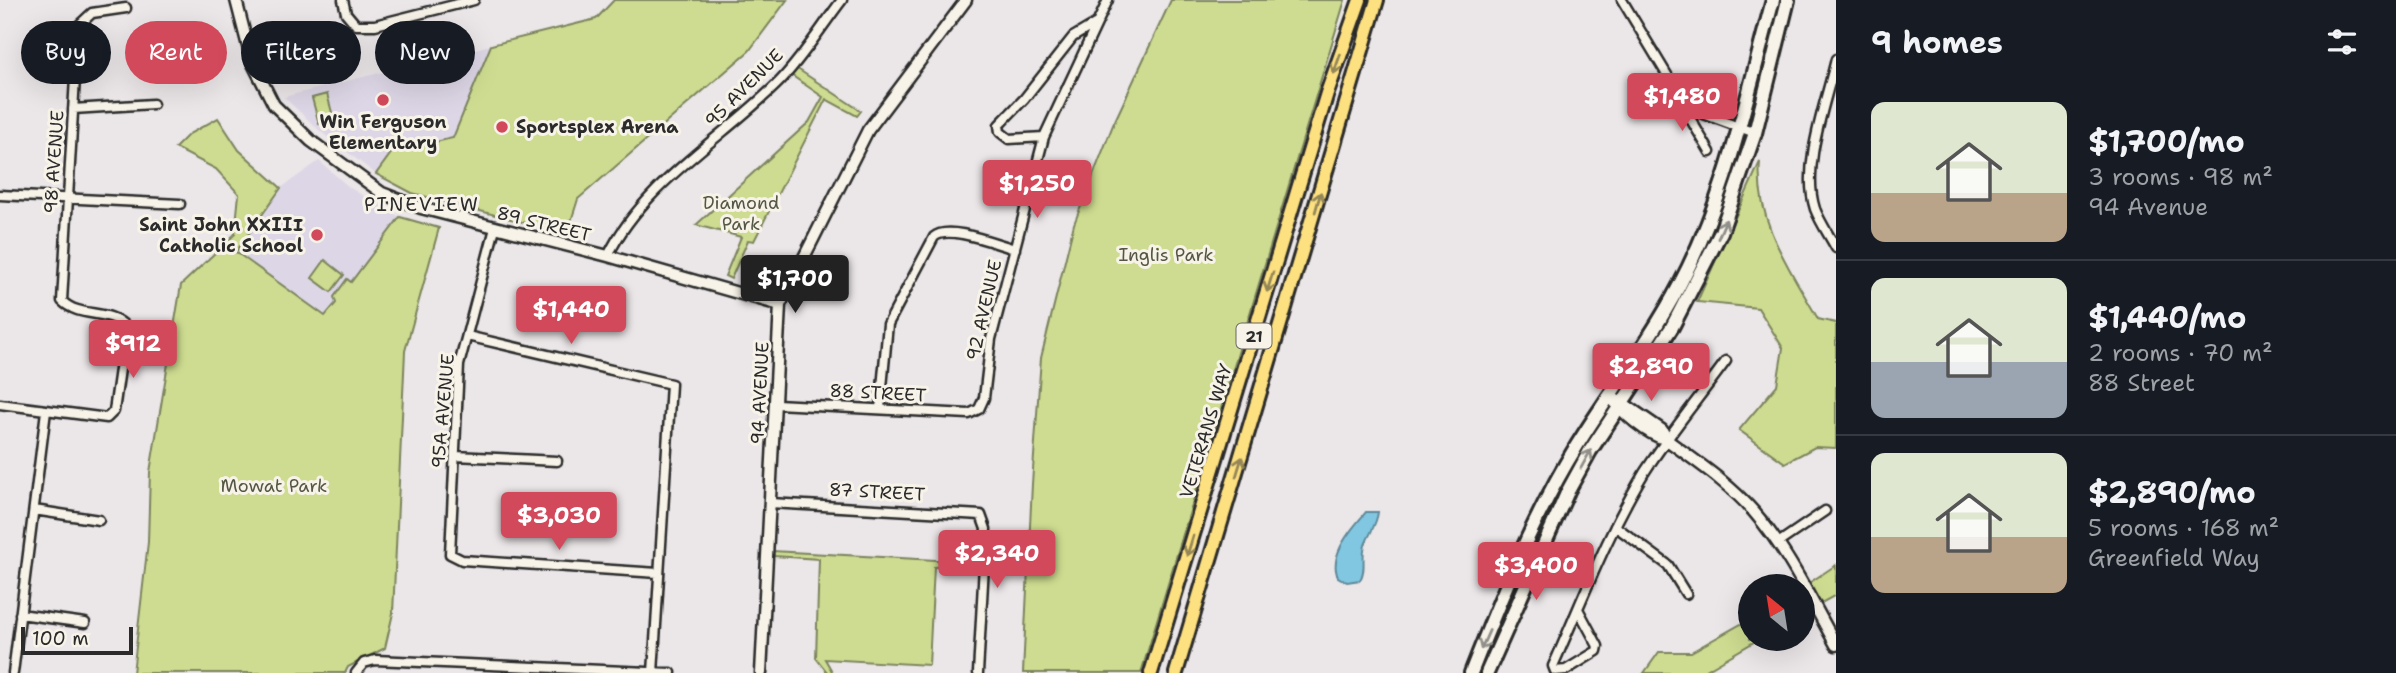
<!DOCTYPE html>
<meta charset="utf-8">
<style>
:root{--surface:#171b24;--page:#20242c;--text:#f1f3f6;--muted:#9ea1a6;--line:#363941;--accent:#d1495b}
body{margin:0;font-family:"Shantell Sans",sans-serif;background:var(--page);color:var(--text);height:100vh;display:flex;flex-direction:column;font-size:26px;white-space:nowrap}
*{box-sizing:border-box;margin:0}
p{font-size:23px;color:var(--muted)}
.icon{flex:none;width:38px;height:38px;fill:none;stroke:currentColor;stroke-width:2;stroke-linecap:round;stroke-linejoin:round}
.map{position:relative;flex:1;overflow:hidden}
.drawer{display:flex;flex-direction:column;background:var(--surface);width:560px}
.drawer>*{flex:none}
.banner{position:absolute;left:21px;top:21px;width:665px;height:63px;display:flex;gap:14px}
.needle{width:46px;rotate:330deg}
.controls{position:absolute;left:1738px;top:574px;display:grid;gap:14px}
.controls a{display:grid;place-items:center;width:77px;height:77px;border-radius:50%;background:var(--surface);box-shadow:0 7px 28px #0002;font-size:35px}
.scale{position:absolute;left:21px;bottom:18px;width:112px;box-sizing:border-box;padding-left:7px;border:4px solid #2b2b2b;border-top:0;font-size:19px;line-height:24px;white-space:nowrap;color:#2b2b2b;-webkit-text-stroke:5px #f7f3e8;paint-order:stroke}
.price{position:absolute;translate:-50% -60px;padding:0 16px;border-radius:7px;background:var(--accent);color:#fff;font-size:23px;line-height:46px;filter:drop-shadow(0 2px 4px #0008)}
.price::after{content:'';position:absolute;left:50%;top:42px;width:21px;height:16px;margin-left:-10px;background:inherit;clip-path:polygon(0 0,100% 0,50% 100%)}
.price.on{background:#222;color:#fff}
ul{padding:0;list-style:none}
li{display:flex;align-items:center;gap:21px;height:175px;padding:0 35px}
li+li{border-top:2px solid var(--line)}
li span{display:grid;place-items:center;flex:none;width:196px;height:140px;border-radius:14px;color:#555}
li>.icon{margin-inline-start:auto}
span .icon{width:84px;height:84px;fill:#fffc;stroke-width:1}
li b{font-size:30px}
h2{display:flex;justify-content:space-between;align-items:center;height:84px;padding:0 35px;font-size:30px}
.tag{padding:0 24px;border-radius:32px;background:var(--surface);box-shadow:0 7px 28px #0002;font-size:24px;line-height:63px}
.tag.on{background:var(--accent);color:#fff}
main{display:flex;flex:1;min-height:0}
.map>svg:first-child{display:block}
.built{fill:#ddd6e6}
.green{fill:#cddc90;stroke:#7c845e;stroke-width:2}
.water{fill:#81c7e2;stroke:#5f8999;stroke-width:2}
.lines{fill:none;stroke-linecap:round;stroke-linejoin:round}
.minor-casing{stroke:#2b2b2b;stroke-width:13}
.tertiary-casing{stroke:#2b2b2b;stroke-width:15}
.secondary-casing{stroke:#2b2b2b;stroke-width:18}
.primary-casing{stroke:#2b2b2b;stroke-width:18}
.minor{stroke:#f7f3e8;stroke-width:8}
.tertiary{stroke:#f7f3e8;stroke-width:10}
.secondary{stroke:#f7f3e8;stroke-width:12}
.primary{stroke:#fde080;stroke-width:12}
.oneway{stroke:#948656}
.oneway2{stroke:#918f8a}
.poi-dot{fill:#d1495b;stroke:#f7f3e8;stroke-width:2.5}
.labels{text-anchor:middle;dominant-baseline:central;stroke-width:6;stroke-linejoin:round;paint-order:stroke}
.shield{fill:#f7f3e8;stroke:#686764;stroke-width:2}
.shield-label{font-size:16px;font-weight:bold;fill:#2b2b2b}
.street-label{font-size:18px;fill:#2b2b2b;stroke:#f7f3e8}
.poi-label{font-size:18px;font-weight:bold;fill:#2b2b2b;stroke:#f7f3e8}
.park-label{font-size:18px;fill:#545744;stroke:#f7f3e8}
.neighbourhood-label{font-size:19px;letter-spacing:2px;fill:#2b2b2b;stroke:#f7f3e8}
</style>
<main>
<div class="map">
<svg width="1836" height="673" viewBox="0 0 1836 673">
<rect width="100%" height="100%" fill="#ebe6e7"/>
<filter id="ink" filterUnits="userSpaceOnUse"><feTurbulence type="fractalNoise" baseFrequency=".0143" numOctaves="2"/><feDisplacementMap in="SourceGraphic" scale="14" xChannelSelector="R" yChannelSelector="G"/><feConvolveMatrix kernelMatrix="1 2 1 2 8 2 1 2 1" color-interpolation-filters="sRGB"/></filter>
<g filter="url(#ink)">
<!-- built -->
<path class="built" d="M491,45L453,138L392,152L376,174L320,131L284,97Z
M319,161L350,188L400,217L326,317L235,253L281,188Z"/>
<!-- green -->
<path class="green" d="M614,0H787L749,51L578,199L567,234L412,193L376,174L392,152L453,138L491,45L596,19Z
M1171,0H1345L1141,673H1023L1032,484L1041,358L1074,224L1113,125Z
M796,68L861,111L857,116L826,99L754,241L748,240L731,279L725,276L741,237L696,225L809,122L823,97L791,75Z
M327,94L334,120L319,124L312,98Z
M218,118L239,150L281,188L236,252L325,316L336,303L334,297L347,279L351,282L400,217L439,228L405,351L393,613L385,648L348,667L345,673H133L148,542L150,472L181,285L235,234L239,194L216,169L175,148L189,134Z
M1760,162C1755,222 1790,269 1818,319L1836,323V448L1815,447L1785,463L1739,430L1777,385L1783,348L1758,308L1697,302Z
M325,260L344,275L331,292L312,278Z
M772,551L972,562L973,566L934,567L929,665L825,659L833,673H828L816,658L819,559L774,556Z
M1836,565V595L1803,613V587Z
M1750,619V639H1759L1701,673H1644L1659,652H1691Z"/>
<!-- water -->
<path class="water" d="M1366,512H1378C1377,524 1369,534 1365,545C1361,558 1367,568 1360,580L1347,582L1338,577C1328,555 1352,528 1366,512Z"/>
<g class="lines">
<!-- minor casing -->
<g class="minor-casing">
<path id="minor" d="M343,0L346,13L356,25H375L474,0
M1622,0L1687,108L1755,133
M1836,59C1826,103 1801,166 1815,209C1820,222 1829,235 1836,248
M1684,108L1710,152
M73,109L153,104
M1044,137L1009,139L1000,132L999,125L1024,99L1073,37L1095,24
M0,195L180,204
M495,228L459,365L450,554L462,560L658,573
M608,256C642,184 725,137 780,81C803,57 822,26 842,0
M467,336L671,384L653,673
M0,404L107,418L114,411L126,327C109,308 80,319 62,301L78,26L92,13L126,8
M776,404L969,414L979,409L984,398L991,339L1044,137L1108,0
M880,409L888,324L934,237C948,224 996,244 1015,249
M455,456L557,461
M770,503L981,515L986,529L978,673
M34,510L99,520
M1615,526L1668,565L1686,594
M1778,543L1825,511
M1578,609L1598,646L1597,651L1566,670L1555,671L1553,666C1582,601 1607,534 1644,473C1669,434 1699,398 1726,361
M20,614L85,623
M13,673L46,411
M356,673L364,663L375,660L671,673"/>
</g>
<!-- tertiary casing -->
<g class="tertiary-casing">
<path id="tertiary" d="M236,0L252,62L274,105L311,141L382,193L421,208L608,256L780,305
M1610,396C1622,413 1646,434 1667,440C1697,462 1730,484 1754,512C1788,551 1811,600 1836,645
M1617,399L1662,430L1667,440
M761,673L780,305L868,130L966,0"/>
</g>
<!-- secondary casing -->
<g class="secondary-casing">
<path id="secondary" d="M1471,673C1501,597 1533,517 1576,447C1609,393 1649,343 1679,286C1727,196 1746,98 1773,0
M1487,673L1568,491L1590,451L1672,327L1721,232L1755,133L1788,0"/>
</g>
<!-- primary casing -->
<g class="primary-casing">
<path id="primary" d="M1151,673L1327,93L1360,0
M1176,673L1377,0"/>
</g>
<!-- minor -->
<use href="#minor" class="minor"/>
<!-- tertiary -->
<use href="#tertiary" class="tertiary"/>
<!-- secondary -->
<use href="#secondary" class="secondary"/>
<!-- primary -->
<use href="#primary" class="primary"/>
</g>
<!-- one-way arrows -->
<defs><path id="oneway-shaft" d="M-6 0H5M1.5-3L5.5 0L1.5 3" fill="none" stroke-width="1.6" stroke-linecap="round" stroke-linejoin="round" transform="scale(1.75)"/></defs>
<g class="oneway">
<use href="#oneway-shaft" transform="translate(1337 64) rotate(109)"/>
<use href="#oneway-shaft" transform="translate(1318 202) rotate(-74)"/>
<use href="#oneway-shaft" transform="translate(1270 282) rotate(107)"/>
<use href="#oneway-shaft" transform="translate(1239 467) rotate(-73)"/>
<use href="#oneway-shaft" transform="translate(1190 546) rotate(107)"/>
</g>
<g class="oneway2">
<use href="#oneway-shaft" transform="translate(1722 229) rotate(-67)"/>
<use href="#oneway-shaft" transform="translate(1586 459) rotate(-61)"/>
<use href="#oneway-shaft" transform="translate(1485 640) rotate(114)"/>
</g>
</g>
<!-- markers -->
<g class="poi-dot">
<circle cx="383" cy="100" r="7"/>
<circle cx="502" cy="127" r="7"/>
<circle cx="317" cy="235" r="7"/>
</g>
<g class="labels">
<!-- shield labels -->
<rect class="shield" x="1236.5" y="323.5" width="35" height="25" rx="5"/>
<g class="shield-label">
<text x="1254" y="336">21</text>
</g>
<!-- street labels -->
<g class="street-label">
<text transform="translate(744 88) rotate(-45)">95 AVENUE</text>
<text transform="translate(54 162) rotate(-86)">98 AVENUE</text>
<text transform="translate(544 224) rotate(14)">89 STREET</text>
<text transform="translate(984 310) rotate(-77)">92 AVENUE</text>
<text transform="translate(760 393) rotate(-87)">94 AVENUE</text>
<text transform="translate(878 393) rotate(3)">88 STREET</text>
<text transform="translate(443 411) rotate(-85)">95A AVENUE</text>
<text transform="translate(1206 431) rotate(-73)">VETERANS WAY</text>
<text transform="translate(877 492) rotate(3)">87 STREET</text>
</g>
<!-- poi labels -->
<g class="poi-label">
<text x="383" y="122">Win Ferguson<tspan x="383" dy="21">Elementary</tspan></text>
<text x="516" y="127" text-anchor="start">Sportsplex Arena</text>
<text x="303" y="225" text-anchor="end">Saint John XXIII<tspan x="303" dy="21">Catholic School</tspan></text>
</g>
<!-- park labels -->
<g class="park-label">
<text x="741" y="203">Diamond<tspan x="741" dy="21">Park</tspan></text>
<text x="1166" y="255">Inglis Park</text>
<text x="274" y="486">Mowat Park</text>
</g>
<!-- neighbourhood labels -->
<g class="neighbourhood-label">
<text x="422" y="204">PINEVIEW</text>
</g>
</g>
</svg>
<div class="controls">
<a><svg class="needle" viewBox="-14 -14 28 28"><path d="M0-13l5 13h-10z" fill="#e53935"/><path d="M0 13l5-13h-10z" fill="#9ea1a6"/></svg></a>
</div>
<div class="scale">100 m</div>
<b class="price" style="left:1682px;top:133px">$1,480</b>
<b class="price" style="left:1037px;top:220px">$1,250</b>
<b class="price on" style="left:795px;top:315px">$1,700</b>
<b class="price" style="left:571px;top:346px">$1,440</b>
<b class="price" style="left:133px;top:380px">$912</b>
<b class="price" style="left:1651px;top:403px">$2,890</b>
<b class="price" style="left:559px;top:552px">$3,030</b>
<b class="price" style="left:997px;top:590px">$2,340</b>
<b class="price" style="left:1536px;top:602px">$3,400</b>
<div class="banner">
<a class="tag">Buy</a>
<a class="tag on">Rent</a>
<a class="tag">Filters</a>
<a class="tag">New</a>
</div>
</div>
<section class="drawer">
<h2>9 homes<svg class="icon" aria-label="filters" viewBox="0 0 24 24"><path d="M4 7h16M4 17h16"/><circle cx="9" cy="7" r="2"/><circle cx="15" cy="17" r="2"/></svg></h2>
<ul>
<li><span style="background:linear-gradient(#dfe7d0 65%,#b9a48a 0)"><svg class="icon" aria-label="home" viewBox="0 0 24 24"><path d="M3 11l9-7 9 7M6 9v11h12V9"/></svg></span><div><b>$1,700/mo</b><p>3 rooms · 98 m²</p><p>94 Avenue</p></div></li>
<li><span style="background:linear-gradient(#dfe7d0 60%,#9aa5b1 0)"><svg class="icon" aria-label="home" viewBox="0 0 24 24"><path d="M3 11l9-7 9 7M6 9v11h12V9"/></svg></span><div><b>$1,440/mo</b><p>2 rooms · 70 m²</p><p>88 Street</p></div></li>
<li><span style="background:linear-gradient(#dfe7d0 60%,#b9a48a 0)"><svg class="icon" aria-label="home" viewBox="0 0 24 24"><path d="M3 11l9-7 9 7M6 9v11h12V9"/></svg></span><div><b>$2,890/mo</b><p>5 rooms · 168 m²</p><p>Greenfield Way</p></div></li>
</ul>
</section>
</main>
